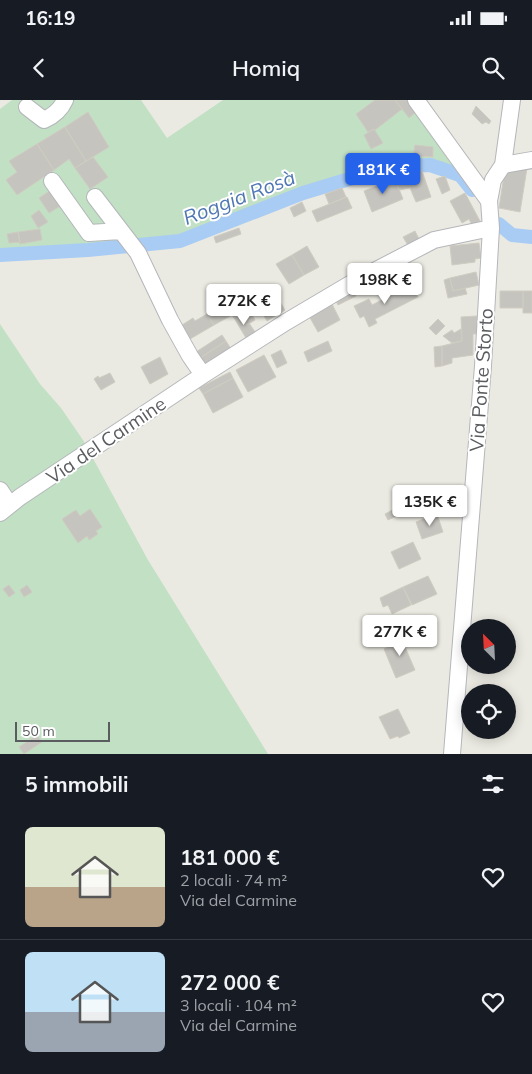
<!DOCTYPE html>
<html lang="it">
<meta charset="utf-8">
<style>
:root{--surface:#171b24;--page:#242831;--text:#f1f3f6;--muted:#9ea1a6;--line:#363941;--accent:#2563eb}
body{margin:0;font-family:Mulish,sans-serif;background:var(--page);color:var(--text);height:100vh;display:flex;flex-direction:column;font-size:19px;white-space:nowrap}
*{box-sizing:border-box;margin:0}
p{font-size:16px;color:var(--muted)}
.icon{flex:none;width:28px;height:28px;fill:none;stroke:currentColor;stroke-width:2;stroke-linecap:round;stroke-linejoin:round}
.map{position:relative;height:654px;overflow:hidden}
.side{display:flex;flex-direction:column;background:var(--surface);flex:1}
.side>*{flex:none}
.needle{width:32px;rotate:336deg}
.fabs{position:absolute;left:461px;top:519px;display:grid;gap:10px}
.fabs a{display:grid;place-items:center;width:55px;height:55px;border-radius:50%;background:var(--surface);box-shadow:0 2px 12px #0003;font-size:25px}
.scale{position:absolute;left:15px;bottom:12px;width:95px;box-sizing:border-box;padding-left:5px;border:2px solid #5a5c60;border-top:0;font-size:14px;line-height:18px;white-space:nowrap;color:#5a5c60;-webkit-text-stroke:4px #fff;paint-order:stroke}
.price{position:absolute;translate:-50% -42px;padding:0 11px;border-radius:5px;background:#fff;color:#222;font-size:16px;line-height:32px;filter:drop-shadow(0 1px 2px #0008)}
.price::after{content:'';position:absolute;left:50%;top:30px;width:15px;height:11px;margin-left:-8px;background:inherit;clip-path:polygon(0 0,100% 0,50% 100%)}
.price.on{background:var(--accent);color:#fff}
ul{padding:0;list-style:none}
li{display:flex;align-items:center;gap:15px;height:125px;padding:0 25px}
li+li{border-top:1px solid var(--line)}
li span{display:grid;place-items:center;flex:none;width:140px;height:100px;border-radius:8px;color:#555}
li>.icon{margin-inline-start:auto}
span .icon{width:60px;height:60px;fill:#fffc;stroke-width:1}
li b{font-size:21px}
h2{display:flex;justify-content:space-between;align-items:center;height:60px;padding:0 25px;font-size:21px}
.status{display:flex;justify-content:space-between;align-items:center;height:35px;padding:0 25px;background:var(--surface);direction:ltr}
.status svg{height:14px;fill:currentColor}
header{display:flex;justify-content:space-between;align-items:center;height:65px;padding:0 25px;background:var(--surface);font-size:22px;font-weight:600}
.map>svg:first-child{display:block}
.green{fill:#c1e0c4}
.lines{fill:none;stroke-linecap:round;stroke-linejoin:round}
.canal{stroke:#a9ccf4;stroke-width:14}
.building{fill:#c6c4be;stroke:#cfccc1}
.minor-casing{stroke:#b4b6ba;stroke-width:18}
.minor{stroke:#fff;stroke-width:16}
.labels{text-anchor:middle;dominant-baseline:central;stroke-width:4;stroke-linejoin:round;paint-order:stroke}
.street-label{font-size:19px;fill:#5a5c60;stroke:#fff}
.water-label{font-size:20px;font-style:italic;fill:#5077b3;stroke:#fff}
</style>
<div class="status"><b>16:19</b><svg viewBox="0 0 49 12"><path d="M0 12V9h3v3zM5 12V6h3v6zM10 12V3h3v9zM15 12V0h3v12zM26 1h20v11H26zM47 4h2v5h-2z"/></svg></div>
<header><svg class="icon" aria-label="back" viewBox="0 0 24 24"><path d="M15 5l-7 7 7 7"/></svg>Homiq<svg class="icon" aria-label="search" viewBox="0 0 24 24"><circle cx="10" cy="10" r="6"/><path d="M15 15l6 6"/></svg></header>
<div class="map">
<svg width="532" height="654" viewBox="0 0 532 654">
<rect width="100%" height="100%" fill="#ebeae2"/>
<!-- green -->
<path class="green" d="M12,0H141L167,38L223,0H410L461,65L455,81C443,74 430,69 416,69C394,68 373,76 353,83C296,100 241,122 185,144L157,150L128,152L0,157V9Z
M0,224L40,284L61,308L83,340L148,460L268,654H0Z"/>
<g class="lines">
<!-- canal -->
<path class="canal" d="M499,124L512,135L532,137
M0,155L88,150L180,141L303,93L389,67L430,65L460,75L472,90"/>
</g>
<!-- building -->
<path class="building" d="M375,0H395L402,9L375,30L374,29L368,32L356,14Z
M395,0H408L417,11L409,18Z
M476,6L491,21L489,24L486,22L482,24L472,14Z
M88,12L109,47L86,61L65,27Z
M65,27L86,61L75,68L69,59L54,70L37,44Z
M374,29L383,43L371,49L364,35Z
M37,44L54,70L17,95L6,80L17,72L9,61Z
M415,45L433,47V57L413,56Z
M93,57L108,77L90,89L75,68Z
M527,68L520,112L499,108L505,69Z
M405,70V73L422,71L431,97L416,102L410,88L399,90L395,79L380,85L376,76L394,71Z
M445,76L450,90L442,94L436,79Z
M395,79L403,99L372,112L364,91Z
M342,88L346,97L329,104L325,94Z
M51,90L62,105L49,113L39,98Z
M465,93L480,121L472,125L469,119L462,123L450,101Z
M347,97L352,108L317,122L312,111Z
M302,102L306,111L294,117L290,108Z
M39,110L48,122L38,128L31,116Z
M239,128L241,134L216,143L214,137Z
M40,129L42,140L20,144L18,132Z
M415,131L420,141L409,147L403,137Z
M18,132L20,142L9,143L7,134Z
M479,143L481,158L475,159V162L452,165L450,146Z
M307,146L319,167L304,175L292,155Z
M292,155L304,175L289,184L276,164Z
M476,172L479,185L453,191L450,178Z
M450,178L453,191L465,188L467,194L448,198L444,180Z
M411,185L418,197L375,219L377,223L369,227L364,216L360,218L354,206L369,199L372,205Z
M351,188L356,196L338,205L334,197Z
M500,191H523V208H500Z
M523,191H532V213H523Z
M269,198L273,204L261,211L257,205Z
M232,200L240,214L234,218L232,215L214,225L207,214L225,202L226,204Z
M279,200L285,210L267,221L261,211Z
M332,204L340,220L318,232L309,216Z
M249,209L255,220L247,225L240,214Z
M207,214L214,225L190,239L182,225L193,218L195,221Z
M240,214L247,225L249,223L255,232L246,238L234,218Z
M477,216V234H473V255L452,258V263L442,266V246L462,241L461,217Z
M438,219L445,226L436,235L429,228Z
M461,229L462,241L452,243L443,236L452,230L454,233Z
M222,235L226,241L200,258L196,252Z
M226,241L231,249L205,266L200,258Z
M328,241L332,251L308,262L304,252Z
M442,246V266L435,267L434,247Z
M281,250L287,263L277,268L271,255Z
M264,255L276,277L248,292L236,270Z
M160,257L168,274L150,284L141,267Z
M230,272L233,278L203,294L199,288Z
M110,273L115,282L101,290L94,279L98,276L99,278Z
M233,278L243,297L213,313L203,294Z
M449,391L450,408L435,409L421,414L420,396L432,392Z
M406,403L409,410L388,420L385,414Z
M90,409L102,427L96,431L98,434L89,440L87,436L78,443L62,419L76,410L80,416Z
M437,414L443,432L422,439L416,422Z
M413,442L421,459L399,469L391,452Z
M428,476L437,494L412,505L403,487Z
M9,485L15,493L9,497L3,489Z
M27,485L32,492L24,497L20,490Z
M403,487L411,505L392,514L388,505L383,507L380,498Z
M405,531L411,544L405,547L415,570L396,578L384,549L392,545L394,549L402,545L397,535Z
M398,609L410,633L399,638L398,636L390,639L379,617Z
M37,635L42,642L24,654L19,647Z"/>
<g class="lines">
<!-- minor casing -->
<g class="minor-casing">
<path id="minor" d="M416,0L489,101
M27,7L44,20C53,16 61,9 65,0
M503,65L532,60
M52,81L89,133L121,131
M95,97L138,153L170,220L190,256L203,275
M0,390L10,405
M0,413L20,397L203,275L286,222L357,180L434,140L491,128
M452,654L483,266L491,128L489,101L493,80L503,65L512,0"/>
</g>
<!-- minor -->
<use href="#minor" class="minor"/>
</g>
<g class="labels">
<!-- street labels -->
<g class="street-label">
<text transform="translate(481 280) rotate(-86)">Via Ponte Storto</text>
<text transform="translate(106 340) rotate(-34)">Via del Carmine</text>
</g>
<!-- water labels -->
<g class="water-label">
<text transform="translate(239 97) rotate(-21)">Roggia Rosà</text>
</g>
</g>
</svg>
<div class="fabs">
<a><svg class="needle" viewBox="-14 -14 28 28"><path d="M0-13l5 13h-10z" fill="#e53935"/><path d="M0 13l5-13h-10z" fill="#9ea1a6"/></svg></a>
<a><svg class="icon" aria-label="locate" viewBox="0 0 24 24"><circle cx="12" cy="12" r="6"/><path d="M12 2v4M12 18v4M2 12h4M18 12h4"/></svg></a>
</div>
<div class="scale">50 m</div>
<b class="price on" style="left:383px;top:95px">181K €</b>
<b class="price" style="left:385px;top:205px">198K €</b>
<b class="price" style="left:244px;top:226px">272K €</b>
<b class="price" style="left:430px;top:427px">135K €</b>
<b class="price" style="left:400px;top:557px">277K €</b>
</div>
<section class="side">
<h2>5 immobili<svg class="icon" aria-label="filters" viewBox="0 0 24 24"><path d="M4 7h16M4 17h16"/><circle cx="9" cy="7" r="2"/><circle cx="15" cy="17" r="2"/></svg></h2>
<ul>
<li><span style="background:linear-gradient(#dfe7d0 60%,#b9a48a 0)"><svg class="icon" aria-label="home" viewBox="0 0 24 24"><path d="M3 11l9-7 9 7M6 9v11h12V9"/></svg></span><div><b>181 000 €</b><p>2 locali · 74 m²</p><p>Via del Carmine</p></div><svg class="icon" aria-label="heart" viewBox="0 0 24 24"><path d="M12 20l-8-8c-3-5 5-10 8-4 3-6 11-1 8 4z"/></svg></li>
<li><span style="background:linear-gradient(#bfe0f5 60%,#9aa5b1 0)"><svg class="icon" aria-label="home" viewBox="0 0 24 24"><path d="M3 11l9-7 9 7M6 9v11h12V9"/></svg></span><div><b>272 000 €</b><p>3 locali · 104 m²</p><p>Via del Carmine</p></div><svg class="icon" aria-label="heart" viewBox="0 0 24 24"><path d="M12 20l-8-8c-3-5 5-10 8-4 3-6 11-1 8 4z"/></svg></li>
</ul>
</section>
